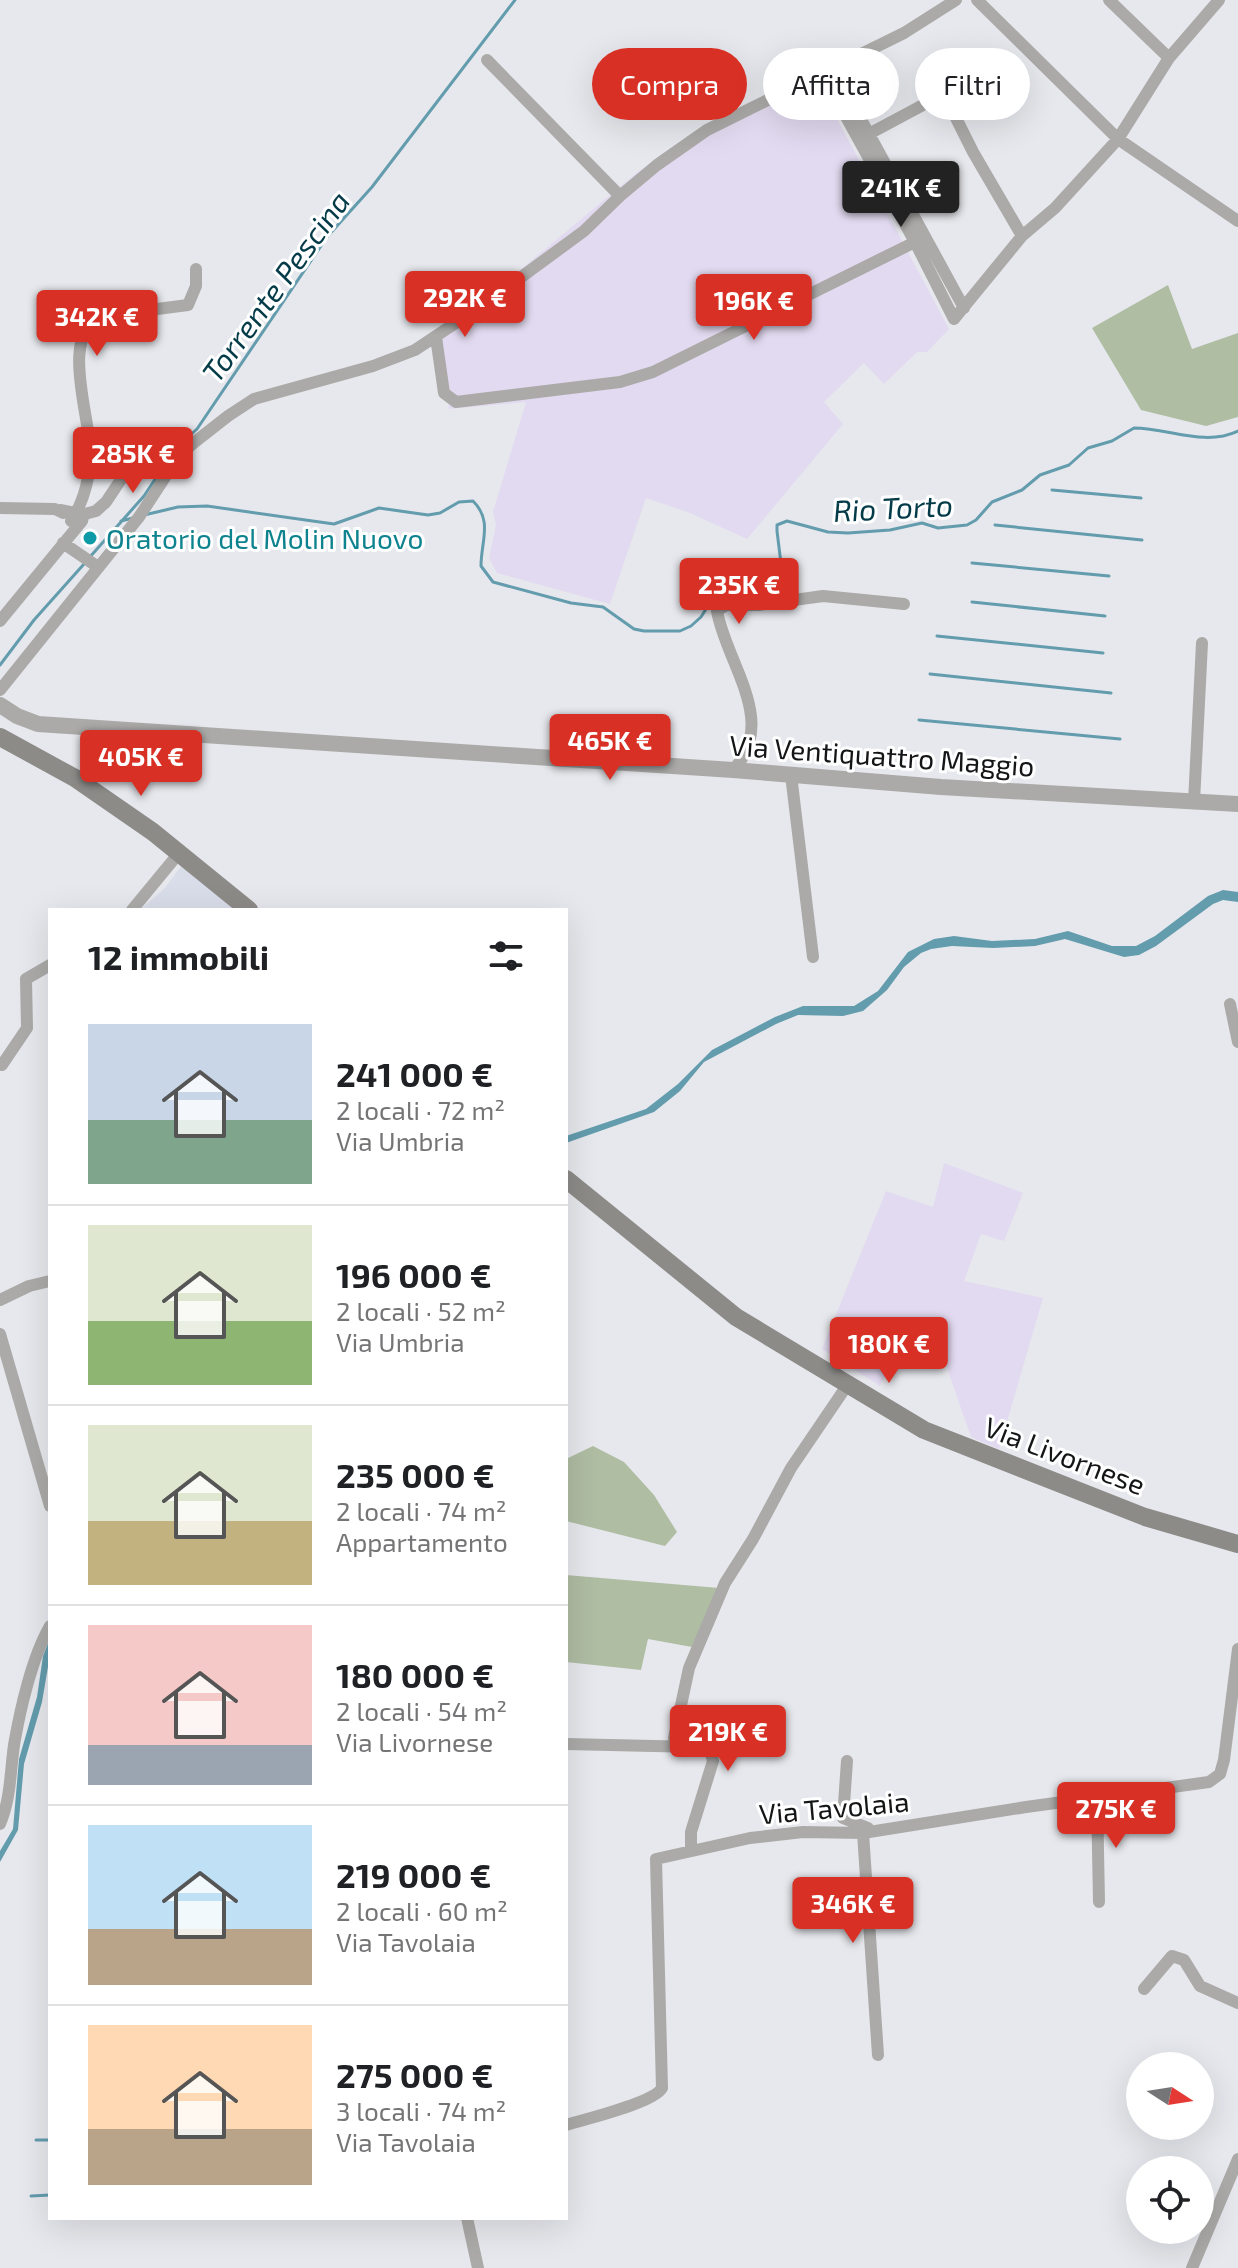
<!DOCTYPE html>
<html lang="it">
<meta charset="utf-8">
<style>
:root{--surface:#fff;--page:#f2f2f2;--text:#202124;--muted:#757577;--line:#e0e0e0;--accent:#d93025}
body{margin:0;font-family:"Exo 2",sans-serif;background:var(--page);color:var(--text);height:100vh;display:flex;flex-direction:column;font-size:30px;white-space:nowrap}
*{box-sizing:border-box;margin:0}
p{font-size:26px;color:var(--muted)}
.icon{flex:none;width:44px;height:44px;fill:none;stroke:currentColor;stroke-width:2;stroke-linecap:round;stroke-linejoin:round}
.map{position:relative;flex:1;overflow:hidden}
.details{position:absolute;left:48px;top:908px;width:520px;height:1312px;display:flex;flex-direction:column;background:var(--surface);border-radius:0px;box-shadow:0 8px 32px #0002}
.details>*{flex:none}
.hud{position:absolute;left:592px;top:48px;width:526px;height:72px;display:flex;gap:16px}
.needle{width:52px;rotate:102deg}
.buttons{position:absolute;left:1126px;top:2052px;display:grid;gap:16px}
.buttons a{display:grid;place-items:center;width:88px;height:88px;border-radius:50%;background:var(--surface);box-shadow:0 8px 32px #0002;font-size:40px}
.price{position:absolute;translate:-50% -68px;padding:0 18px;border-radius:8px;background:var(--accent);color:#fff;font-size:26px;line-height:52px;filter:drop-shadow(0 2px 4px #0008)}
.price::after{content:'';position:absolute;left:50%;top:48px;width:24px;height:18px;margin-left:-12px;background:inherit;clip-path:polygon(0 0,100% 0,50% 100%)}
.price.active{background:#222;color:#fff}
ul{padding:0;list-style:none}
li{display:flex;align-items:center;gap:24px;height:200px;padding:0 40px}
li+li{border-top:2px solid var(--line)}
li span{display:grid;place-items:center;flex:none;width:224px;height:160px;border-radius:0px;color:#555}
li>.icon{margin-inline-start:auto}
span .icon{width:96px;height:96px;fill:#fffc;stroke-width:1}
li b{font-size:34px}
h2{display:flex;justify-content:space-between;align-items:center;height:96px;padding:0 40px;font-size:34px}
.chip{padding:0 28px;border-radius:36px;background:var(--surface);box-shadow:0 8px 32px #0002;font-size:28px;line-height:72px}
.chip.active{background:var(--accent);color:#fff}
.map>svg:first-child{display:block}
.built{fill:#d9dde9}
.industrial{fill:#e2daf0}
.green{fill:#afbda3}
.water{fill:#639cad}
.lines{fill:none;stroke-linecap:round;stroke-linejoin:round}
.stream{stroke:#639cad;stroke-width:3}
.minor{stroke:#abaaa8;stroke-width:12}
.tertiary{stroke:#abaaa8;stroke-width:16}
.secondary{stroke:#8c8b88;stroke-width:18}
.culture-dot{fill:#0f9aa8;stroke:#fff;stroke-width:3}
.labels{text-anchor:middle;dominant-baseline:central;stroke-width:6;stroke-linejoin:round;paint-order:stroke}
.culture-label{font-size:28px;fill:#0d838f;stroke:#fff;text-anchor:start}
.street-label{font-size:28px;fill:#141516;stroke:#fff}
.water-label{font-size:30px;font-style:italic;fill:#043b48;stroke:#fff}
</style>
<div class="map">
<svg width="1238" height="2268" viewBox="0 0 1238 2268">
<rect width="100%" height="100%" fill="#e7e8ed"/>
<!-- built -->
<path class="built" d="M182,865L236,910H140L165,888Z"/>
<!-- industrial -->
<path class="industrial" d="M811,70L949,329L927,352H917L884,384L864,363L824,402L843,424L747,539L690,513L646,498L610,604L497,573L489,558L496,525L493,512L526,402L449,409L439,331L514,275L639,171L699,129Z
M944,1163L1023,1193L1004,1241L981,1234L964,1281L1043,1298L999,1449L971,1437L937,1339L911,1329L880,1386L822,1349L886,1191L933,1207Z"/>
<!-- green -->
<path class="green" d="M1168,285L1192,349L1238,333V417L1206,426L1141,410L1092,328Z
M593,1446L624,1462L654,1495L677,1532L665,1546L566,1521V1459Z
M566,1575L719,1588L692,1647L648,1639L641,1670L566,1662Z"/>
<!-- water -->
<path class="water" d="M1223,890L1238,892V902L1223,900L1213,904L1156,946L1139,955L1124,957L1065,939L1035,946L993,948L952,946L931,949L921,953L904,967L887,990L863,1011L843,1016L798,1015L776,1024L704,1062L680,1091L654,1112L566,1143V1136L646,1109L678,1084L712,1050L775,1017L803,1006H854L878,991L908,952L934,939L954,936L992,941L1035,939L1068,931L1112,946H1136L1155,936L1208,896Z
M50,1638V1655L42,1702L24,1764L18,1830L0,1862V1851L13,1829L19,1759L37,1697L43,1656Z"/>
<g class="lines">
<!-- stream -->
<path class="stream" d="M1052,490L1141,498
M144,515L178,507L207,506L334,524L379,508L428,515L440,513L459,502L473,501C493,521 481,541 481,566L493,582L571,603L603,607L634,629L644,631H680L691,626L701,617L711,601L723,594L766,597L782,593L784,588L777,531V525L787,521L828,532L848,533L890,530L922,523L938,528L967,525L976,520L992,502L1022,490L1040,475L1069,465L1088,448L1112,441L1134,428C1169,428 1204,447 1238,431
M121,521L133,518
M995,525L1142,540
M89,558L144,496L175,449L197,429L327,237L372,187L515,0
M972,563L1109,576
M972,602L1105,616
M937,636L1103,653
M0,665L34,620L84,564
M930,674L1111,693
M919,720L1120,739
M36,2140H50
M31,2196L50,2195"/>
<!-- minor -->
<path class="minor" d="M977,0L1118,139L1238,221
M1109,0L1169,58
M487,60L620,196
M833,68L964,308
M865,136L938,97L947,100L973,152L1022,236
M915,242L954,319L1022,236L1055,208L1118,139L1169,58L1219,0
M436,337L444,393L456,402L620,382L653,372L915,242L822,73
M0,508L55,509L63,513
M81,515L96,511L106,502L152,433
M71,521C85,500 91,473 90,449C89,413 59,332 103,316L188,305L196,286V269
M63,543L98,567
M0,621L82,521L83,517L80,514L60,510
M0,690L139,517L175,462L191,445L228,416L254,399L373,366L415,350L490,300L584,231L620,196L657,165L707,130L904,33L956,0
M733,770C779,722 726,663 717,611L726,605H758L823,596L904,604
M791,775L813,957
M1194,802L1202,643
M132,910L179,853
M1230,1004L1238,1042
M2,1065L27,1028L26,979L50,965
M0,1300L29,1286L50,1281
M0,1334L50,1506
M566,1744L697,1747L710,1750L713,1761L691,1832V1851
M681,1747L674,1738L689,1668L725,1583L753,1539L791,1468L848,1384
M847,1761L843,1818L868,1828
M1097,1798L1099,1902
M0,1824C11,1798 10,1773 14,1745C20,1710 32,1657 50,1626
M863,1833L878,2055
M1144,1989L1172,1956L1184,1960L1200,1986L1238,2003
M566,2125C585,2119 654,2103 662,2088L656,1859L750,1838L803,1832L863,1833L1026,1807L1209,1782L1220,1774L1224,1760L1238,1649
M467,2218L478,2268
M1192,2268L1238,2159"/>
<!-- tertiary -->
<path class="tertiary" d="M0,705L17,716L38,724L733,770L941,787L1238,804"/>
<!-- secondary -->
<path class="secondary" d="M0,737L75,778L153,832L249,910
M566,1179L736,1317L924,1430L1145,1517L1238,1544"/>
</g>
<!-- markers -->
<circle class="culture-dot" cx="90" cy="538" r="8"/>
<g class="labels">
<!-- culture labels -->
<g class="culture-label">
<text x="106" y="538">Oratorio del Molin Nuovo</text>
</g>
<!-- street labels -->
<g class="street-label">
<text transform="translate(882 755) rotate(4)">Via Ventiquattro Maggio</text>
<text transform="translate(1065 1455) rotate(21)">Via Livornese</text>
<text transform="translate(834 1807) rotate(-5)">Via Tavolaia</text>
</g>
<!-- water labels -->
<g class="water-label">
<text transform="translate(275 286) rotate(-54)">Torrente Pescina</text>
<text transform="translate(893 507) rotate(-3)">Rio Torto</text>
</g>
</g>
</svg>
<div class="buttons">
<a><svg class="needle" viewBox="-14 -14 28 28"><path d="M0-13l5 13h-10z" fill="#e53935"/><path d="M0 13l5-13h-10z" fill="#757577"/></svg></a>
<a><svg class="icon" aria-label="locate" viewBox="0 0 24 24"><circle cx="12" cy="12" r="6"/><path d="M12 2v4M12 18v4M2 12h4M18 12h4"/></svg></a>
</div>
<b class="price active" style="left:901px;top:229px">241K €</b>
<b class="price" style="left:465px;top:339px">292K €</b>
<b class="price" style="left:754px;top:342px">196K €</b>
<b class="price" style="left:97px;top:358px">342K €</b>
<b class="price" style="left:133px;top:495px">285K €</b>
<b class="price" style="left:739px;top:626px">235K €</b>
<b class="price" style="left:610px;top:782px">465K €</b>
<b class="price" style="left:141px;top:798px">405K €</b>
<b class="price" style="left:889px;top:1385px">180K €</b>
<b class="price" style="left:728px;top:1773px">219K €</b>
<b class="price" style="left:1116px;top:1850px">275K €</b>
<b class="price" style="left:853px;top:1945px">346K €</b>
<div class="hud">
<a class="chip active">Compra</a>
<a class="chip">Affitta</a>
<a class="chip">Filtri</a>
</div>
<section class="details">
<h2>12 immobili<svg class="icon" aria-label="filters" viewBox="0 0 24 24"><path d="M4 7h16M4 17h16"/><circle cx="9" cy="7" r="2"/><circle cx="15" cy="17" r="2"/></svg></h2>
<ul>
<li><span style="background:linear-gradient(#c9d6e8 60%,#7fa58c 0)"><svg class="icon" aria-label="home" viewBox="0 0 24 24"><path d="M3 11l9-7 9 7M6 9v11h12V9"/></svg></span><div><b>241 000 €</b><p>2 locali · 72 m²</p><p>Via Umbria</p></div></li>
<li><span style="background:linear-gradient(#dfe7d0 60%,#8fb573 0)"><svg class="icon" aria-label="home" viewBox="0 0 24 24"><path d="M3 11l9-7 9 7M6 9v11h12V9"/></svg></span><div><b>196 000 €</b><p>2 locali · 52 m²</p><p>Via Umbria</p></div></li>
<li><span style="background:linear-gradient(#dfe7d0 60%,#c2b280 0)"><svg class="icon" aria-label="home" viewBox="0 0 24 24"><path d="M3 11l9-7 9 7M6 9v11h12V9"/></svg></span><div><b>235 000 €</b><p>2 locali · 74 m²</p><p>Appartamento</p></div></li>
<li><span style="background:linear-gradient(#f6c9c9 75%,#9aa5b1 0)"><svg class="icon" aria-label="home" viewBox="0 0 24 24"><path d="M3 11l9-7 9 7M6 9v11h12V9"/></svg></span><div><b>180 000 €</b><p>2 locali · 54 m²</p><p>Via Livornese</p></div></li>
<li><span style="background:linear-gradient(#bfe0f5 65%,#b9a48a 0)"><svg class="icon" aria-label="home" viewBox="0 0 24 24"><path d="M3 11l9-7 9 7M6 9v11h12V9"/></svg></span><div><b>219 000 €</b><p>2 locali · 60 m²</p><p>Via Tavolaia</p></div></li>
<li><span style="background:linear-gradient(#ffd9b3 65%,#b9a48a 0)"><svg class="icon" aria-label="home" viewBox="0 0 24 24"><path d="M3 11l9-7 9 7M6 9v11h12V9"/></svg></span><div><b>275 000 €</b><p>3 locali · 74 m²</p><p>Via Tavolaia</p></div></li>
</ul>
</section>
</div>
